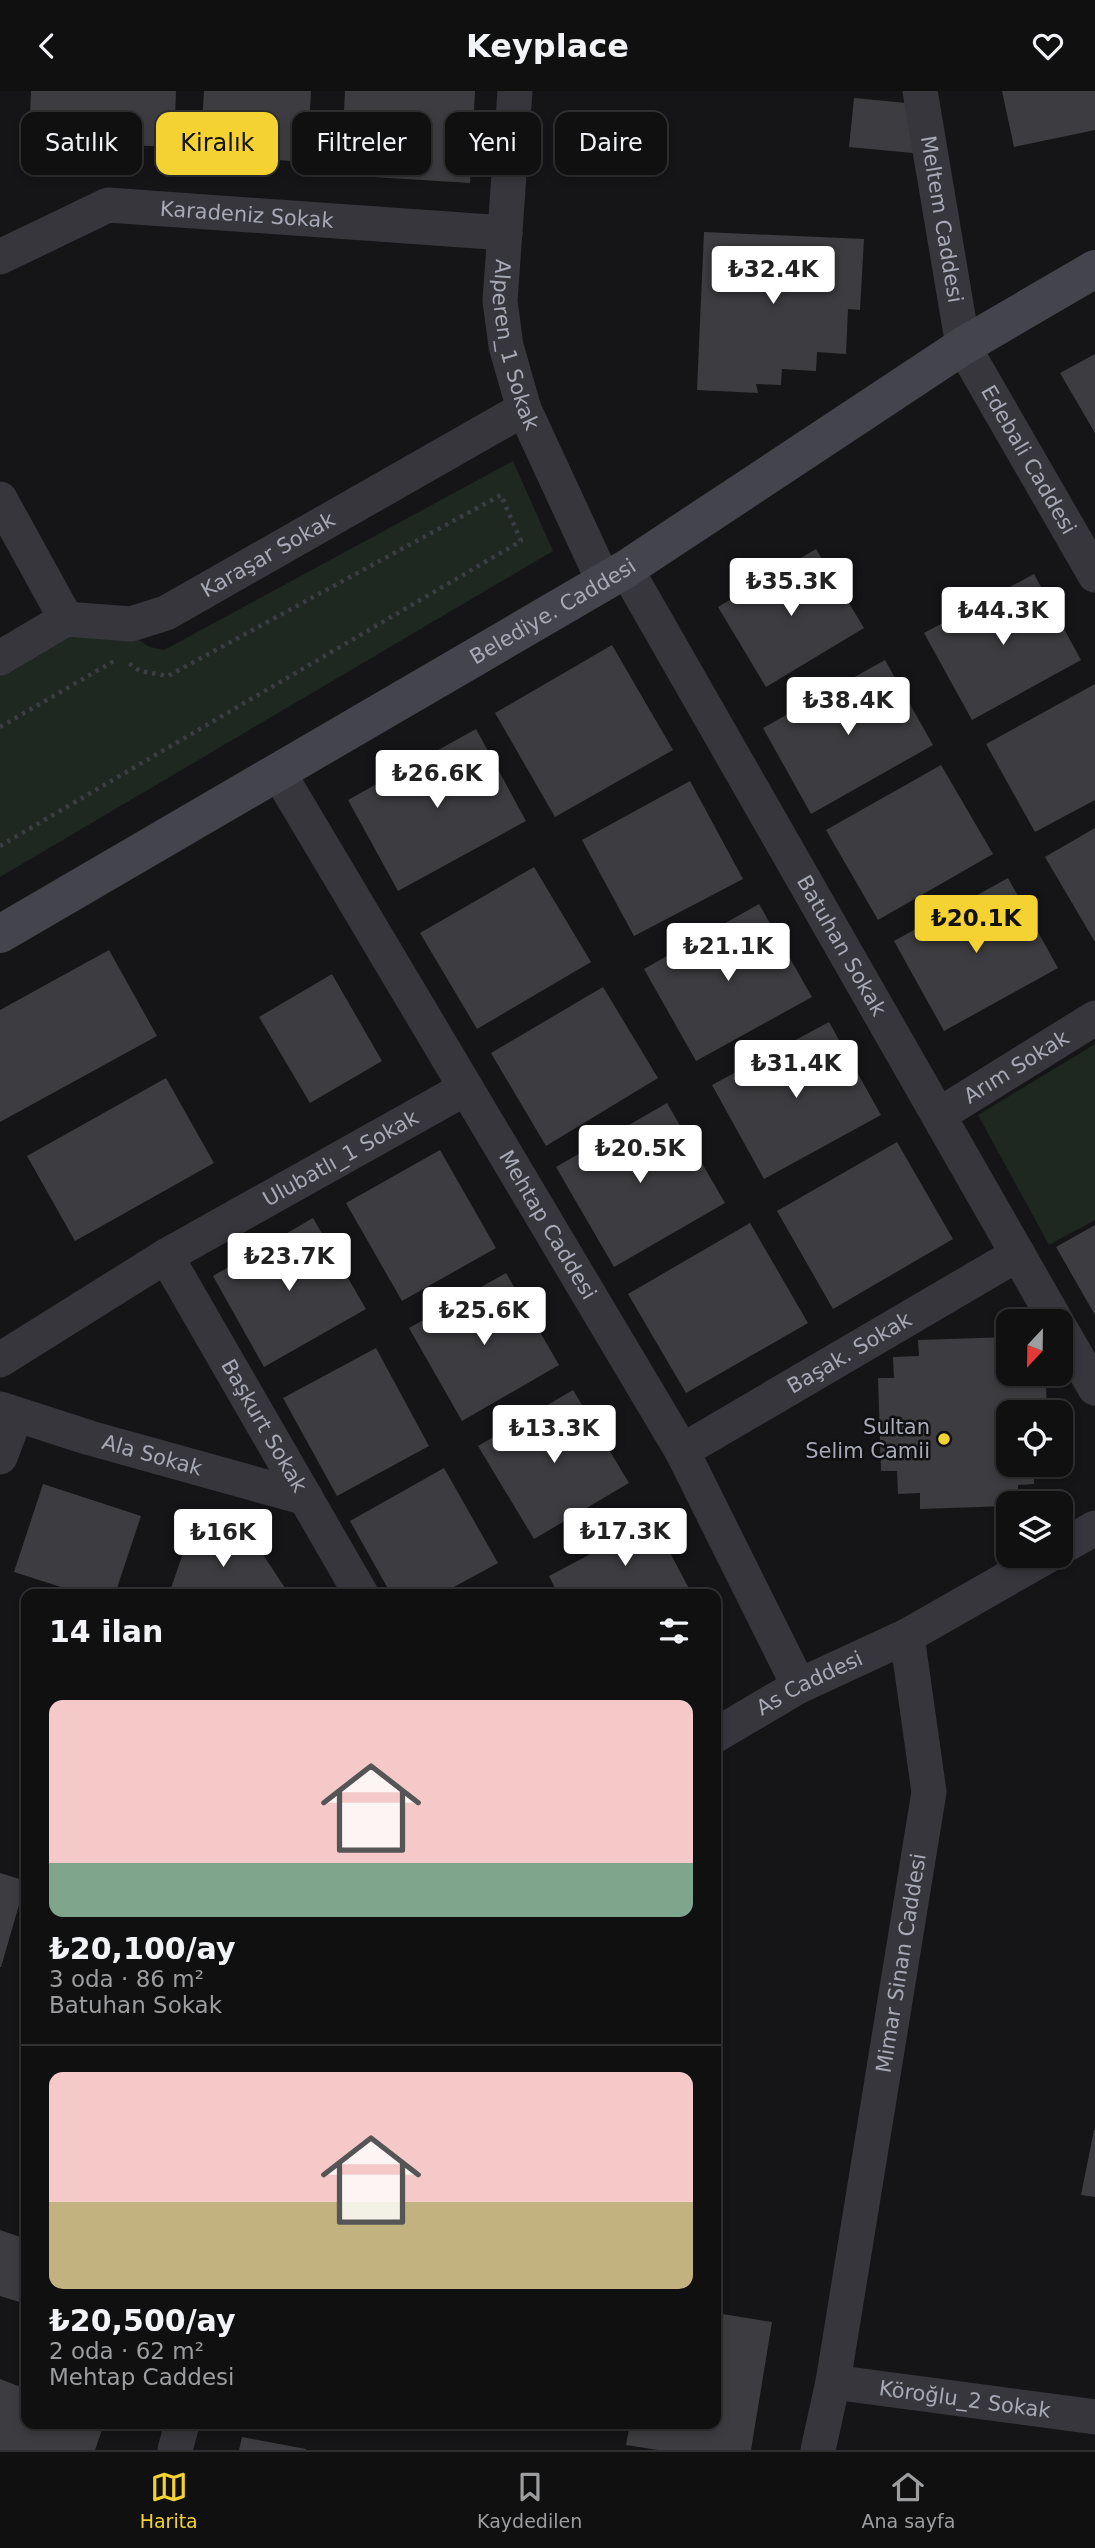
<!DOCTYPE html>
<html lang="tr">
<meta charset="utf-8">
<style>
:root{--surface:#101011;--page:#1e1e1f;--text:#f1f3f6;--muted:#9c9d9f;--line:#303031;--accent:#f3d231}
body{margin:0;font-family:"DejaVu Sans",sans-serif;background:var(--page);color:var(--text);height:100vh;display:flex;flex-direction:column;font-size:26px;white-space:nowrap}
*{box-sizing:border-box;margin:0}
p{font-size:23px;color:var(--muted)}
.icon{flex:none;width:38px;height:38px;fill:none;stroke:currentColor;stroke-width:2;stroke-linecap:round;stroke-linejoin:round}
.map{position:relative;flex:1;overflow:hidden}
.sheet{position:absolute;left:21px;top:1498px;width:700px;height:840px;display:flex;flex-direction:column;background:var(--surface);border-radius:14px;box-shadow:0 4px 10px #0003,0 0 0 2px var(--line)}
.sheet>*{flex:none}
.banner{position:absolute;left:21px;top:21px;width:700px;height:63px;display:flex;gap:14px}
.needle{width:46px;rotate:202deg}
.tools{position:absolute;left:996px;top:1218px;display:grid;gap:14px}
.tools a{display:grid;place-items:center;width:77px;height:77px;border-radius:14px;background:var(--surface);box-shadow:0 4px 10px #0003,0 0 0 2px var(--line);font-size:35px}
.price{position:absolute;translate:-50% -60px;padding:0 16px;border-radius:7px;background:#fff;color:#222;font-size:23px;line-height:46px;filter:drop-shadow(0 2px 4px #0008)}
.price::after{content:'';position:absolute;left:50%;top:42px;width:21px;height:16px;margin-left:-10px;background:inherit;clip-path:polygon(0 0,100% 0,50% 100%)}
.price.active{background:var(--accent);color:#111}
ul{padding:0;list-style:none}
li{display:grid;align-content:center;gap:14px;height:371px;padding:0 28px}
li+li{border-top:2px solid var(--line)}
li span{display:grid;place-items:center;height:217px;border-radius:14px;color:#555}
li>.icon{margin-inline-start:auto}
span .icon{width:126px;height:126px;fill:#fffc;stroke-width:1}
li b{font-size:30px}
h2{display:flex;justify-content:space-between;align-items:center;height:84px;padding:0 28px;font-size:30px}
.pill{padding:0 24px;border-radius:14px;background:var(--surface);box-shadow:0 4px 10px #0003,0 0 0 2px var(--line);font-size:24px;line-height:63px}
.pill.active{background:var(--accent);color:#111}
header{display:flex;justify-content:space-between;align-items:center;height:91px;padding:0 28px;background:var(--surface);font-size:32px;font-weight:800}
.menu{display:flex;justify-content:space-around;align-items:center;height:98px;border-top:2px solid var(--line);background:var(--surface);font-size:19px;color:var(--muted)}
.menu a{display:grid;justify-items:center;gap:4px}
.menu .active{color:var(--accent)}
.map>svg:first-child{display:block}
.green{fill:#1f2721}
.building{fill:#3d3d41}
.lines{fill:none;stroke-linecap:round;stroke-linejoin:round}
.path{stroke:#3c3d43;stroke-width:4.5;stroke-dasharray:3.5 5;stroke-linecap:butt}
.street{stroke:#36363c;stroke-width:35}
.secondary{stroke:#44454c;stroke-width:38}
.poi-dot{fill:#f3d231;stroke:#101012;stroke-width:2.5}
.labels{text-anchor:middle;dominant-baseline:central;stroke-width:5;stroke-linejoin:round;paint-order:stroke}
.street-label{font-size:21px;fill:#a7a9b7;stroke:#101012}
.poi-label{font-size:21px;fill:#a7a9b7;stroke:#101012;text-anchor:end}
</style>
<header><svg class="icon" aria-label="back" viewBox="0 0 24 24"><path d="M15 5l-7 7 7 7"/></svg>Keyplace<svg class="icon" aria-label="heart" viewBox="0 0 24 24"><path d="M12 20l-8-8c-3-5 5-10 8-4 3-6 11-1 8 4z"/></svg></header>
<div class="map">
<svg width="1095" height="2359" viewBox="0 0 1095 2359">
<rect width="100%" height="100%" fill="#151517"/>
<!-- green -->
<path class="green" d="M513,370L553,460L0,786V568L82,525L134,546L150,556L164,559Z
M1095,953V1129L1049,1154L978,1024Z"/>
<!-- building -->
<path class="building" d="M31,0H176L174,56L29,50Z
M204,0H311L307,71L200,64Z
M345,0H475L470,92L341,84Z
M1002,0H1095V39L1014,56Z
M854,7L917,13L913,62L849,56Z
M704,141L864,148L860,219L848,218L846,263L817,261L816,280L782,278L781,294L756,293L758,302L697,299Z
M1095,263V342L1060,282Z
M816,458L864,537L766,596L718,516Z
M1034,483L1081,569L972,629L924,542Z
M612,554L673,659L555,726L495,622Z
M885,569L933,654L811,723L763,637Z
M1095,593V709L1035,741L986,653Z
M476,638L526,730L398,800L348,709Z
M941,674L993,763L878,829L826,739Z
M690,690L743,788L634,845L582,749Z
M1095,737V851L1045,766Z
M534,776L591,871L477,938L420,842Z
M1008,787L1058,877L944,940L894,850Z
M759,813L812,906L696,970L644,878Z
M109,859L157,945L0,1031V919Z
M332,883L382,970L310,1012L259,926Z
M603,896L658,987L546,1055L491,962Z
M829,931L881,1024L764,1088L712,994Z
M166,987L214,1072L75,1150L27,1065Z
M667,1012L725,1112L614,1176L556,1076Z
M897,1051L953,1148L833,1218L777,1120Z
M440,1059L496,1157L402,1210L346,1112Z
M313,1127L366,1218L264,1276L213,1185Z
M750,1132L808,1232L686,1302L628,1203Z
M1095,1134V1224L1056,1156Z
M506,1182L559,1274L462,1330L409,1237Z
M1008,1246V1283H1032L1033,1293H1046L1047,1321H1008V1374H1034V1393L1018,1394V1412H1008V1415L920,1418V1402L898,1403L897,1380H881L878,1287H894L893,1266L919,1265L918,1249Z
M376,1257L429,1355L337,1405L283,1307Z
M573,1299L629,1392L534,1448L478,1355Z
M444,1377L498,1472L441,1503H391L350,1430Z
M43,1393L141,1425L115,1503H83L14,1481Z
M653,1430L692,1503H558L549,1485Z
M192,1436L262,1462L289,1503H169Z
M0,1782L26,1790L1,1876H0Z
M1094,2039H1095V2106L1081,2104Z
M0,2139L26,2148V2213L0,2205Z
M716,2222L772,2231L751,2359H658L626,2354L630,2333H716Z
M0,2288L26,2298V2333H104L95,2359H0Z
M242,2346L306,2358V2359H239Z"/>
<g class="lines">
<!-- path -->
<path class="path" d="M0,636L114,570
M0,755L521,450L501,404L168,585L140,580L127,571"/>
<!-- street -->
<g class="street">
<path id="s1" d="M515,0L500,210L506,255L524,318L604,491"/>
<path id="s2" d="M920,0L963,255L1095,484"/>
<path id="s3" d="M0,166L108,114L505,142"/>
<path d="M0,408L66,528"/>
<path id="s4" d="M626,478L1056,1230"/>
<path id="s5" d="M0,567L66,528L131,533L166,522L524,318"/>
<path id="s6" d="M278,681L682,1360L799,1595"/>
<path id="s7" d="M939,1024L1095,927"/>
<path id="s8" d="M166,1165L361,1503"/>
<path d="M1060,1237L1095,1297"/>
<path id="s9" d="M0,1269L166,1165L466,997"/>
<path id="s10" d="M0,1318L90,1347L306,1407"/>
<path id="s11" d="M682,1360L1018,1163"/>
<path d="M0,1366L16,1324"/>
<path d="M1060,1457L1095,1437"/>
<path id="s12" d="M716,1644L799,1595L907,1545"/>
<path id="s13" d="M833,2291L1095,2326"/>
<path d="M175,2359L182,2333"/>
<path id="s14" d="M818,2359L833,2291L929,1701L907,1545L1047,1465"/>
</g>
<!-- secondary -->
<path class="secondary" id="s15" d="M0,843L626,478L963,255L1095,178"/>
</g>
<!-- markers -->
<circle class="poi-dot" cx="944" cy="1348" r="7"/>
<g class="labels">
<!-- street labels -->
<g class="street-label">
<text stroke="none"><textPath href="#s3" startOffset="259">Karadeniz Sokak</textPath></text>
<text stroke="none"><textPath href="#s2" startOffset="130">Meltem Caddesi</textPath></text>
<text stroke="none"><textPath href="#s1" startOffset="256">Alperen_1 Sokak</textPath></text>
<text stroke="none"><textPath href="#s2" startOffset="390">Edebali Caddesi</textPath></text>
<text stroke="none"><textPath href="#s5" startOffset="296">Karaşar Sokak</textPath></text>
<text stroke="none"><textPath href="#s15" startOffset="640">Belediye. Caddesi</textPath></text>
<text stroke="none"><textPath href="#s4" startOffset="434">Batuhan Sokak</textPath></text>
<text stroke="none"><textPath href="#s7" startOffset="91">Arım Sokak</textPath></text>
<text stroke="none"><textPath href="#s9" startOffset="396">Ulubatlı_1 Sokak</textPath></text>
<text stroke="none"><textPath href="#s6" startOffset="527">Mehtap Caddesi</textPath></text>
<text stroke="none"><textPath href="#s11" startOffset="194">Başak. Sokak</textPath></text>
<text stroke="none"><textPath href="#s8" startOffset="196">Başkurt Sokak</textPath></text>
<text stroke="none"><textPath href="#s10" startOffset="159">Ala Sokak</textPath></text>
<text stroke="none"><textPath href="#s12" startOffset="107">As Caddesi</textPath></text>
<text stroke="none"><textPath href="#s14" startOffset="494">Mimar Sinan Caddesi</textPath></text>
<text stroke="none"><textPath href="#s13" startOffset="133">Köroğlu_2 Sokak</textPath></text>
</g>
<!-- poi labels -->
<g class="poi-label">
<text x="930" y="1336">Sultan<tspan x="930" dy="24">Selim Camii</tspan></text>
</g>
</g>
</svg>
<div class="tools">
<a><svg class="needle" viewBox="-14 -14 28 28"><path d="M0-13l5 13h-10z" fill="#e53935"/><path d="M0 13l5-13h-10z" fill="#9c9d9f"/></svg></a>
<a><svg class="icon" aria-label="locate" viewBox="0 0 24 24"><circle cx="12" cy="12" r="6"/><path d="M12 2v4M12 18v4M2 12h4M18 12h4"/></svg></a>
<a><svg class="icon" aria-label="layers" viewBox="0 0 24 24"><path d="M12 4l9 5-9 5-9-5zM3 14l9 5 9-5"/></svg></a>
</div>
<b class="price" style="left:773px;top:215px">₺32.4K</b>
<b class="price" style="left:791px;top:527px">₺35.3K</b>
<b class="price" style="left:1003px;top:556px">₺44.3K</b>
<b class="price" style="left:848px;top:646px">₺38.4K</b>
<b class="price" style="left:437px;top:719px">₺26.6K</b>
<b class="price active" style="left:976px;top:864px">₺20.1K</b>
<b class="price" style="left:728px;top:892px">₺21.1K</b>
<b class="price" style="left:796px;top:1009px">₺31.4K</b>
<b class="price" style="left:640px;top:1094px">₺20.5K</b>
<b class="price" style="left:289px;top:1202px">₺23.7K</b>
<b class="price" style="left:484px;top:1256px">₺25.6K</b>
<b class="price" style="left:554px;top:1374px">₺13.3K</b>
<b class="price" style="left:625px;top:1477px">₺17.3K</b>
<b class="price" style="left:223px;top:1478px">₺16K</b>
<div class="banner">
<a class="pill">Satılık</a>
<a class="pill active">Kiralık</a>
<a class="pill">Filtreler</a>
<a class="pill">Yeni</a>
<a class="pill">Daire</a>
</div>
<section class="sheet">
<h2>14 ilan<svg class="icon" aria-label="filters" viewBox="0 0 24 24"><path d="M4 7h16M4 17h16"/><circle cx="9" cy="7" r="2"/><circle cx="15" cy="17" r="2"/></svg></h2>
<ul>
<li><span style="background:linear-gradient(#f6c9c9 75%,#7fa58c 0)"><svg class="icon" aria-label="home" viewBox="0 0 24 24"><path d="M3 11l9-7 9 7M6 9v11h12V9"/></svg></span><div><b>₺20,100/ay</b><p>3 oda · 86 m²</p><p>Batuhan Sokak</p></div></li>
<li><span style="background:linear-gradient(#f6c9c9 60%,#c2b280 0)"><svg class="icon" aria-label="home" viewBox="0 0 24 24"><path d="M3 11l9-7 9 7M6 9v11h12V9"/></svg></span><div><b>₺20,500/ay</b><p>2 oda · 62 m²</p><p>Mehtap Caddesi</p></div></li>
</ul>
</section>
</div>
<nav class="menu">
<a class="active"><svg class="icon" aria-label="map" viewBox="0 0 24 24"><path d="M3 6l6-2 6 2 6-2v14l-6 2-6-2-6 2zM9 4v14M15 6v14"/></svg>Harita</a>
<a><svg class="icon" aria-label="saved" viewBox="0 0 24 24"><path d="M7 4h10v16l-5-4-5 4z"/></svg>Kaydedilen</a>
<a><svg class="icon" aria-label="home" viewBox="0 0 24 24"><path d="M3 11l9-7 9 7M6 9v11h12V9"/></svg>Ana sayfa</a>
</nav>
